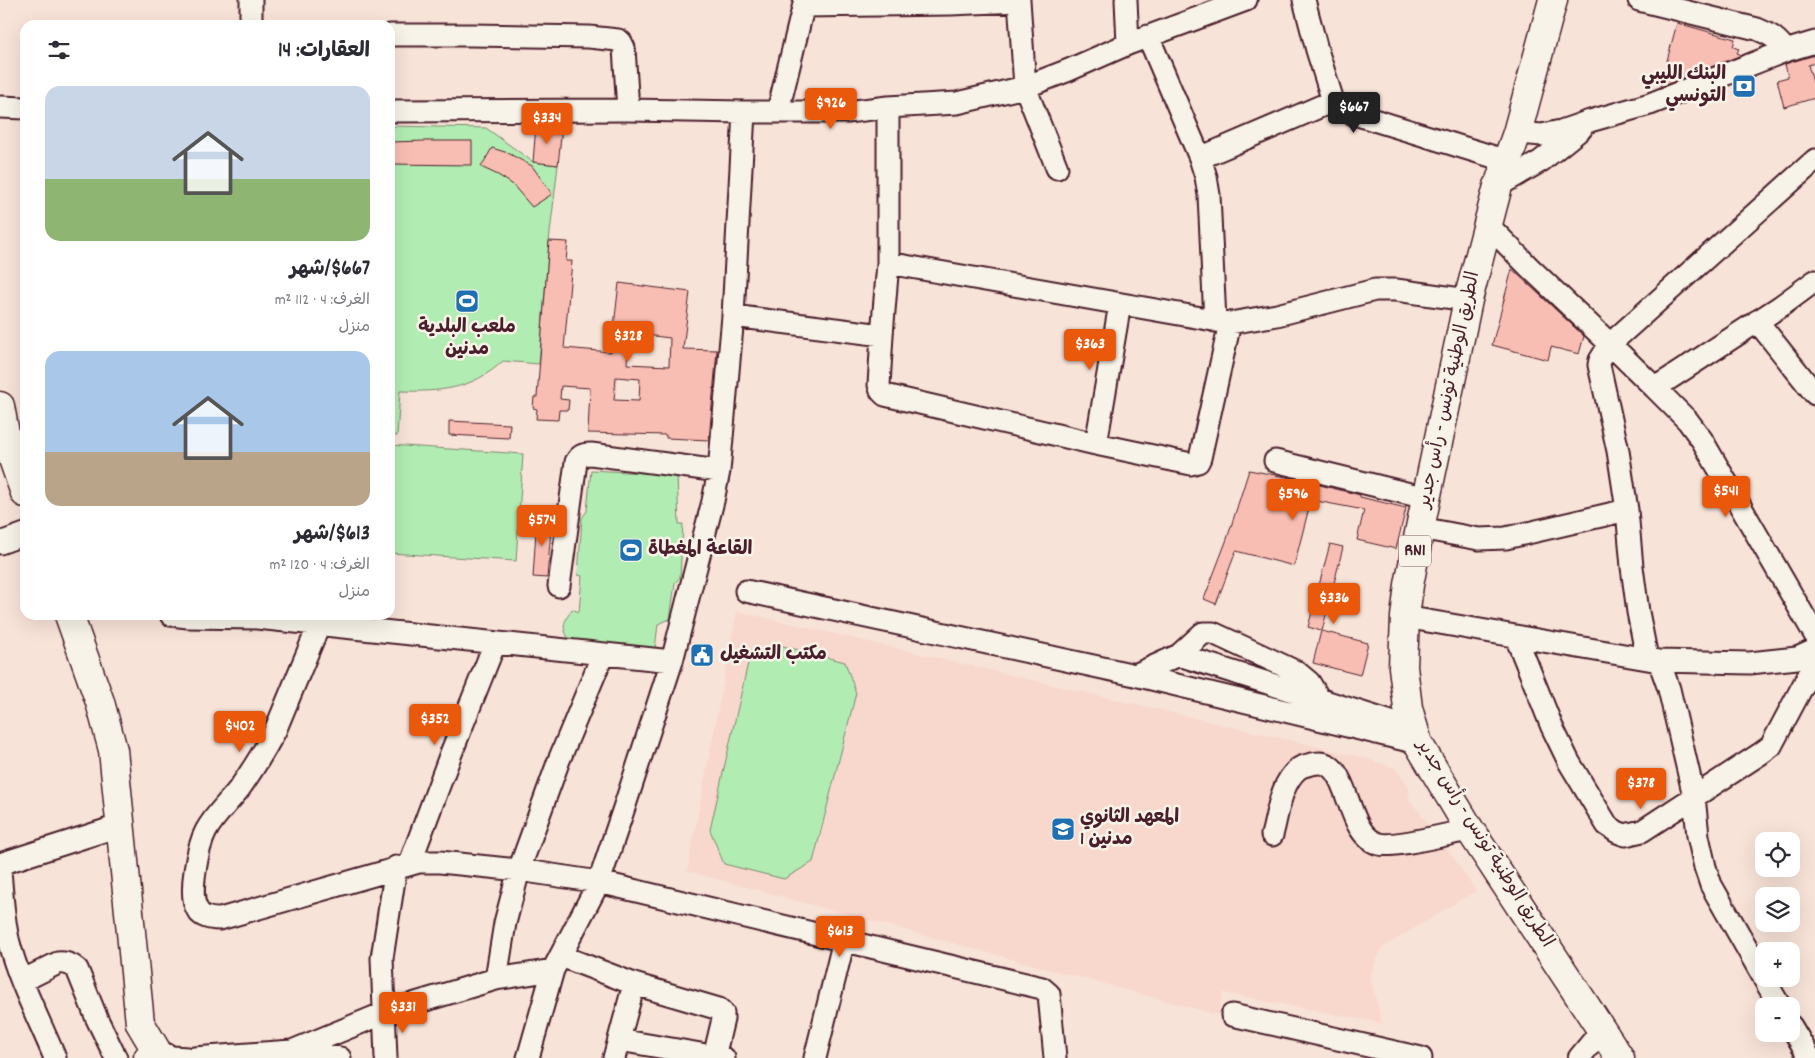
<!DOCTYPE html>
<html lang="ar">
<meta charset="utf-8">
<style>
:root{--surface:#fff;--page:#f7f7f7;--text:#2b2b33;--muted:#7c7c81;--accent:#ea580c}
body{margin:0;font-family:Dekko,"Playpen Sans Arabic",sans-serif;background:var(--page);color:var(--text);direction:rtl;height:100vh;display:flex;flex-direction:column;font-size:19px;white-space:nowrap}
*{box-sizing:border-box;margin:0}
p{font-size:16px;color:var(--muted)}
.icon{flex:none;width:28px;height:28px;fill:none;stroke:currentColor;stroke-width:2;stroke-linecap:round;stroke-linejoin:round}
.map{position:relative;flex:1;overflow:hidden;direction:ltr}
.side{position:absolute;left:20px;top:20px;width:375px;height:600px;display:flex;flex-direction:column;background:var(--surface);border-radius:15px;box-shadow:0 5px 20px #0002;direction:rtl}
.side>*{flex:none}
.buttons{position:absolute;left:1755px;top:832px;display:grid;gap:10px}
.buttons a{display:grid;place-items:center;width:45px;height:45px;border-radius:10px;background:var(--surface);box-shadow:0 5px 20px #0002;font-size:25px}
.price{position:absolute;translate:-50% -42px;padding:0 11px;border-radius:5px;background:var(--accent);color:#fff;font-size:16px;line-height:32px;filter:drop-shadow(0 1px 2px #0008)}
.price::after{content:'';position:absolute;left:50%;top:30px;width:15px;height:11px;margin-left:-8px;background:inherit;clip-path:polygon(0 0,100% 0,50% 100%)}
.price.on{background:#222;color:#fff}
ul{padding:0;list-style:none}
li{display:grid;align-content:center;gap:10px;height:265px;padding:0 25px}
li span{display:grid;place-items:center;height:155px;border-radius:15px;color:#555}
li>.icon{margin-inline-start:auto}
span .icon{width:90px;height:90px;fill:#fffc;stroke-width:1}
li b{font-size:21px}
h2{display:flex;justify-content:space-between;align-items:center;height:60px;padding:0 25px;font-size:21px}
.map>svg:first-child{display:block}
.built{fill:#f8d8cd}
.green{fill:#b1edb2;stroke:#7e866e}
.building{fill:#f9beb3;stroke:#4a1f2b;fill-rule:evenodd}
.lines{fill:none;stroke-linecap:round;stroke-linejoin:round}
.minor-casing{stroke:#4a1f2b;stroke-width:25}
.major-casing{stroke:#4a1f2b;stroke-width:31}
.minor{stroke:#f7f3e8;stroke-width:21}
.major{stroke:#f7f3e8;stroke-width:28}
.labels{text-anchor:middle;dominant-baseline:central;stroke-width:5;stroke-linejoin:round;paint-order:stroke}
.shield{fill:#f7f3e8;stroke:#7e5f64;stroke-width:1}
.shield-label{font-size:18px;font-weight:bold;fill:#4a1f2b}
.poi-label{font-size:19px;font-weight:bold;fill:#4a1f2b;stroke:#f7f3e8;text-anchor:start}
.street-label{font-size:19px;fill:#4a1f2b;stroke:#f7f3e8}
</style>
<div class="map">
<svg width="1815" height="1058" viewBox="0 0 1815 1058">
<rect width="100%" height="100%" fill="#f8e3d8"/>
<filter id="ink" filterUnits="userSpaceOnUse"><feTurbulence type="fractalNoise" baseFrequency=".02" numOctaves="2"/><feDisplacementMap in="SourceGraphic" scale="10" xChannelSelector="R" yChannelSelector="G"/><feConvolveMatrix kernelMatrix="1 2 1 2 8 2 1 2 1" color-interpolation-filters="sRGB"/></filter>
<g filter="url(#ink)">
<!-- built -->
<path class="built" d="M737,611L1362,757L1395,768L1409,787V799L1454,858L1476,891L1382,948L1370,976L1382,1023L1223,993L1218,1015L687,871Z"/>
<!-- green -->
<path class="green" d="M390,126L486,128L533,162L558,165L549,241L539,364L503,361C472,390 439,392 400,391L397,436L390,435Z
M390,445L523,454L516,561L390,553Z
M591,470L677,475L679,524H683L680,577L675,583L670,619L658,624L654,657L570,641C561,626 563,624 572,609L579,612L582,576L578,575L582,518L587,511Z
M775,644L845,662L856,693L813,862L784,879L724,864L710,830L748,663Z"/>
<!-- building -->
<path class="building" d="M1677,23L1735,39L1733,47L1739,49L1737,53L1742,55L1660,87Z
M1815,55V63L1808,65L1815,89V98L1784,107L1777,80L1788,77L1785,64Z
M536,125L562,127L558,165L533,162Z
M425,141H472V165L390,164V142Z
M492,148L508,153L532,166L552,194L532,207L512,184L498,175L481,167Z
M549,241L568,242L566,261H572L564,348L611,352L619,283L690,292L683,349L717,350L709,440L666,438V435L588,433L590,388L561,386L560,399L569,400L568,410H559L558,420L536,419L537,409L533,408L534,397H537ZM629,333L670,338L669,366L627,364ZM616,377L640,379L639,401L614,400Z
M1512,269L1584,336L1579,354L1551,347L1548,360L1492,345Z
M449,421L510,424L509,438L449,435Z
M1249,470L1296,479L1360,495V497L1406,508L1396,549L1357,540L1364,510L1311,500L1294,566L1236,551L1216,604L1204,599L1227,539Z
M537,516L552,517L547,578L533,577Z
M1330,544L1343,547L1322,631L1368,643L1360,675L1313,663L1321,631L1308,627Z"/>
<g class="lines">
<!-- minor casing -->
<g class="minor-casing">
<path id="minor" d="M251,0V25
M1019,0L1025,87L1057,168
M1126,0L1128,44
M1304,0L1317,50L1333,101L1348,112L1507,161
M1639,0L1757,29C1769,34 1779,39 1785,51
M804,6L951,4L1019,1
M390,35H472L589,37L618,40L621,42L624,48L628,110
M1148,36L1200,158L1206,177L1209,195L1215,321
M0,107L25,108
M888,107V263L1230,323L1277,315L1375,290H1396L1468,300
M390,111L628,110L744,112H847L888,107L957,103L1025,87L1069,70L1128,44L1246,0
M778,111L805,0
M1517,133L1542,135L1561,131L1590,121L1650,104L1785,51L1815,42
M1200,158L1333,101
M1498,186L1541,161L1581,129
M1488,225L1529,267L1610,344L1815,160
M733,316L882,335L888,263
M1757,321L1815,394
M882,335L879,385L881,391L885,395L1096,444L1191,464L1198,462L1200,458L1230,323
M1655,388L1688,421L1702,440L1815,635
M1096,444L1120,304
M1275,461L1426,498
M1420,528L1479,539L1506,538L1627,510
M0,543L25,534
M559,586L576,462C580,455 583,454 591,454L719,471
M746,591L1135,675L1418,743
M171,615L188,617L257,618L672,661
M1405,617L1659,661L1750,663L1797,658L1815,650
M319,625L275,731C264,751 252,771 239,789C228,803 214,816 206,831C198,846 188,894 197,909C201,918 212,919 220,919L419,862H440L519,870L599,882L1042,988L1049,994L1055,1058
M1516,637L1552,727L1569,762L1607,825L1617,832L1625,835L1642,831L1760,754L1771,746L1815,663
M1179,655L1413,729
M1647,658L1638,612L1632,567L1627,510L1618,451L1599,365L1600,360L1610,344L1655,388L1781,306L1815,281
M1659,661L1669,689L1694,796L1698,836L1705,867L1711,885L1764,978
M1135,675L1179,655L1203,633H1213L1297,672L1309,682L1320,700
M1272,835C1278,814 1280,784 1298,769C1302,766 1307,765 1312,764C1352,753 1342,834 1379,844C1395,848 1451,833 1470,830
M410,863L450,756L495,643
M0,864L122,825
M0,870C2,893 3,916 8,939C18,980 39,1019 55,1058
M561,956L634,984L719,1009L723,1013V1019L714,1057
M496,979L505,923L519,870L559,760L603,654
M1764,979L1780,1006
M22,981L58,963C66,962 71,964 77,969L97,1019L116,1058
M1232,1015L1421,1058
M1791,1026L1810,1058
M619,1040L724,1058
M156,1050L172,1057L188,1058
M292,1051L389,1011L496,979L553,970
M194,1058L292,1051L340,1058
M386,1058L382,958L396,867
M528,1058L553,970L599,882L626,802L672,661L713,501L719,471L733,316L744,112
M614,1058L634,984
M815,1058L844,940
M1579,1058L1602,1030"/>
</g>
<!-- major casing -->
<g class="major-casing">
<path id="major" d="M1553,0L1517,133L1498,186L1468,300L1420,528L1409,585L1405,617L1403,667L1408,708L1418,743L1470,830L1620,1058
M0,406L6,439L25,493
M69,615L100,702L113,750L140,1023L156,1050L148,1058"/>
</g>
<!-- minor -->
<use href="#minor" class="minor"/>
<!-- major -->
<use href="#major" class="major"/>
</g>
</g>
<!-- icons -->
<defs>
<g id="bank-square" transform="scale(1.25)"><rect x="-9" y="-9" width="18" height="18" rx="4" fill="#1f6fb2" stroke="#f7f3e8"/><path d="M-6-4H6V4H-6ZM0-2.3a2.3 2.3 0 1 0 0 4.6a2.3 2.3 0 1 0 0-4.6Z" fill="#fff"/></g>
<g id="stadium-square" transform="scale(1.25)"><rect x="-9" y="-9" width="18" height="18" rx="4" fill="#1f6fb2" stroke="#f7f3e8"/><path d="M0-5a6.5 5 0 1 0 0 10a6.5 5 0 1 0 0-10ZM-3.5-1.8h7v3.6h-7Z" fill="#fff"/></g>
<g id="civic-square" transform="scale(1.25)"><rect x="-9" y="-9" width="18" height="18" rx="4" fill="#1f6fb2" stroke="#f7f3e8"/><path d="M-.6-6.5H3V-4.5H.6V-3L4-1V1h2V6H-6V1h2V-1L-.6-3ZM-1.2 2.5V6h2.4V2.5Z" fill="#fff"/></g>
<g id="school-square" transform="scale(1.25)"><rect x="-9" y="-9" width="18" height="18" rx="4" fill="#1f6fb2" stroke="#f7f3e8"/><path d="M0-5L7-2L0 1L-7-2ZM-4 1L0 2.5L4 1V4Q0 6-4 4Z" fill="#fff"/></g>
</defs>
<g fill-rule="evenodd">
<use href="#bank-square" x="1744" y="86"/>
<use href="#stadium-square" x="467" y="301"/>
<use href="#stadium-square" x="631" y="550"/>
<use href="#civic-square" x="702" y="655"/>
<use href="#school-square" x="1063" y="829"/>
</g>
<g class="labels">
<!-- shield labels -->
<rect class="shield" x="1399" y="535.5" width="32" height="31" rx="4"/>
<g class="shield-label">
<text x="1415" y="551">RN1</text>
</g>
<!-- poi labels -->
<g class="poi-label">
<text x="1726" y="75" text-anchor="end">البنك الليبي<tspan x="1726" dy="22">التونسي</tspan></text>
<text x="467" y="328" text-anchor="middle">ملعب البلدية<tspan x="467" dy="22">مدنين</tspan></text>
<text x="648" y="550">القاعة المغطاة</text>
<text x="720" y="655">مكتب التشغيل</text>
<text x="1080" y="818">المعهد الثانوي<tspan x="1080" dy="22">مدنين 1</tspan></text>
</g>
<!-- street labels -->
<g class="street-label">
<text transform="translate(1450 390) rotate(-78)">الطريق الوطنية تونس - رأس جدير</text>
<text transform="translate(1484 844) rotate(58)">الطريق الوطنية تونس - رأس جدير</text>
</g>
</g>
</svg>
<div class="buttons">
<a><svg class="icon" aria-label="locate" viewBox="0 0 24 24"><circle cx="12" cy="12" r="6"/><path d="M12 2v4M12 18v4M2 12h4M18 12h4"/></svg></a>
<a><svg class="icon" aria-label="layers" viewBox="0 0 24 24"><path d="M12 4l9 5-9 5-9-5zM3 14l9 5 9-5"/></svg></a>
<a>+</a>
<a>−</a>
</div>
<b class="price" style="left:831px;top:130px">$926</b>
<b class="price on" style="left:1354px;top:134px">$667</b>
<b class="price" style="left:547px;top:145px">$334</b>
<b class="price" style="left:628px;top:363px">$328</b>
<b class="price" style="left:1090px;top:371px">$363</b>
<b class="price" style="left:1726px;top:518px">$541</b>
<b class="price" style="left:1293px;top:521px">$596</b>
<b class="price" style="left:542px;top:547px">$574</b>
<b class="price" style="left:1334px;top:625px">$336</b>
<b class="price" style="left:435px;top:746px">$352</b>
<b class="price" style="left:240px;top:753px">$402</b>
<b class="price" style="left:1641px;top:810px">$378</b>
<b class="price" style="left:840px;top:958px">$613</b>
<b class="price" style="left:403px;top:1034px">$331</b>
<section class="side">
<h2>العقارات: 14<svg class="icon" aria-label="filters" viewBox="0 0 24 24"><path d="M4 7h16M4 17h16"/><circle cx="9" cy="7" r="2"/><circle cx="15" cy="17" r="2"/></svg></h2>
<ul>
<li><span style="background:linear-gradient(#c9d6e8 60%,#8fb573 0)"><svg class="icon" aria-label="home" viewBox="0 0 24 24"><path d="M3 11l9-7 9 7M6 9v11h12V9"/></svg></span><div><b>$667/شهر</b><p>الغرف: 4 · 112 m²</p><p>منزل</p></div></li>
<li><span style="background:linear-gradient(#a9c7e8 65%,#b9a48a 0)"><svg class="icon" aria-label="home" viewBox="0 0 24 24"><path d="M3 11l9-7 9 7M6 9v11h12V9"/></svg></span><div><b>$613/شهر</b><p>الغرف: 4 · 120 m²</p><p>منزل</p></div></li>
</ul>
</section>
</div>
